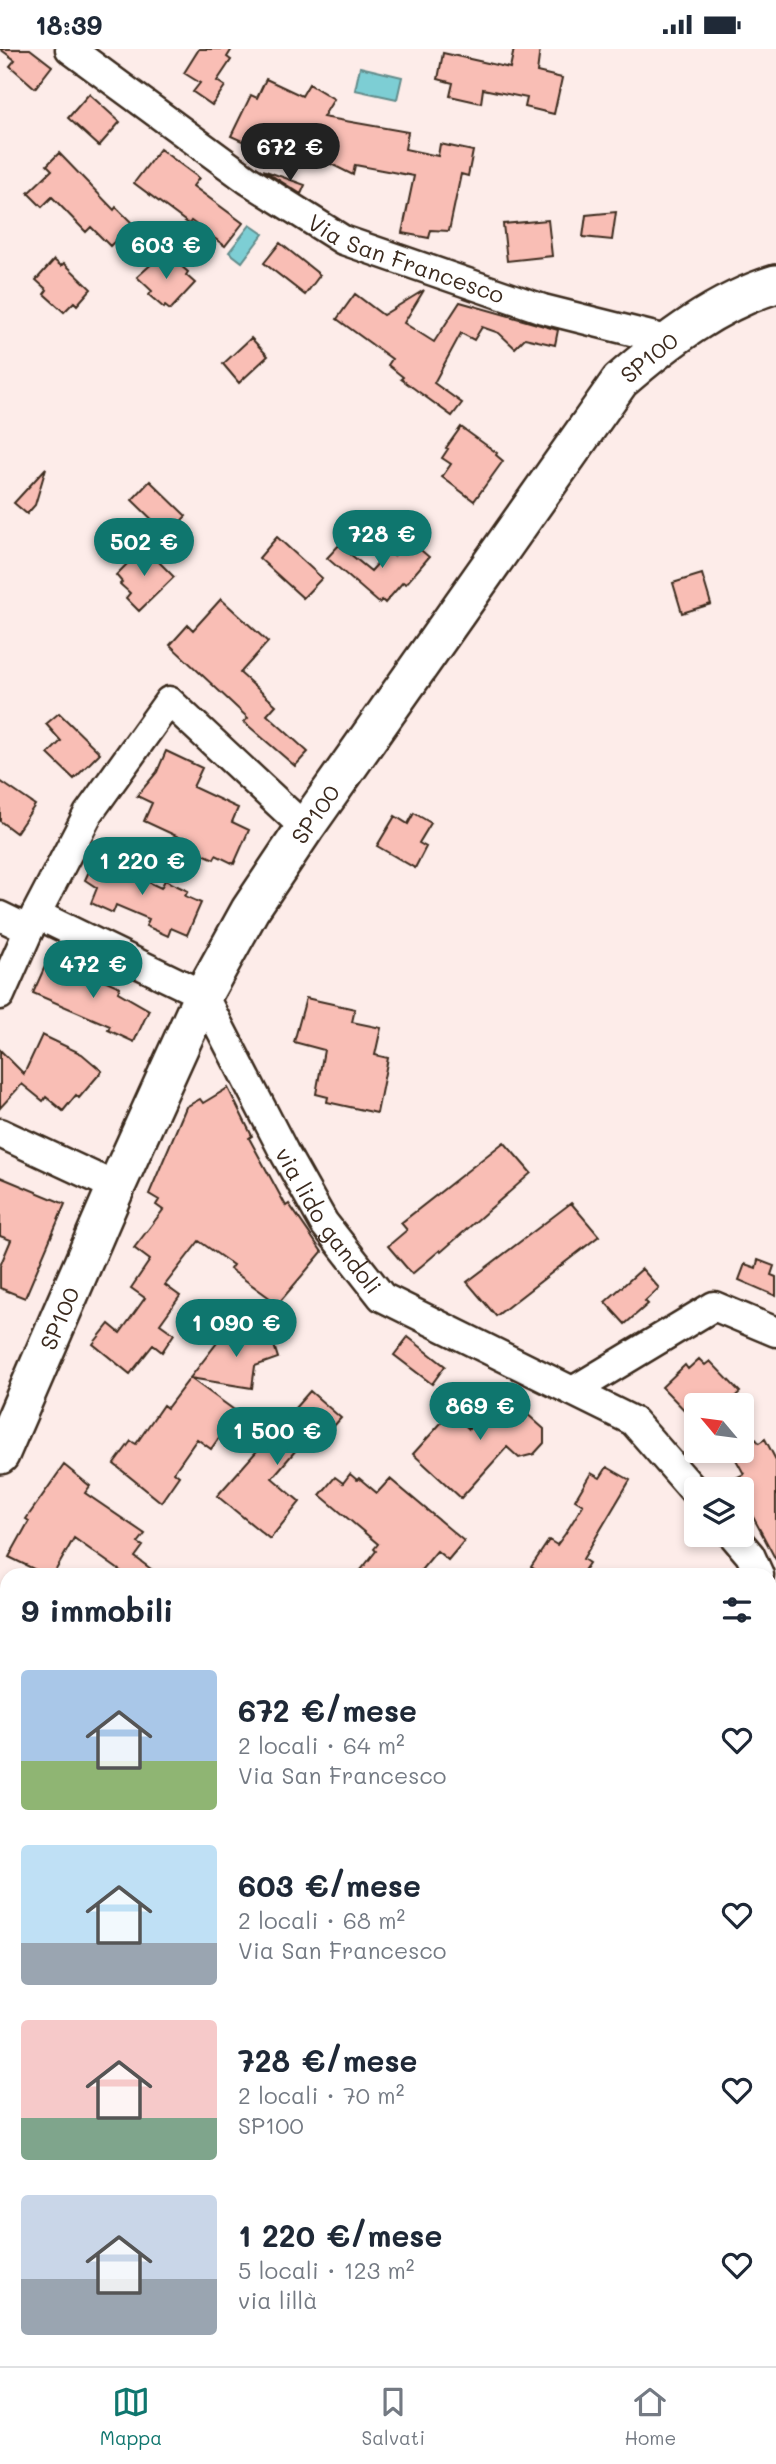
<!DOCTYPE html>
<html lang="it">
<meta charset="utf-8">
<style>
:root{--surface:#fff;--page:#f2f2f3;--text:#1f2937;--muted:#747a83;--line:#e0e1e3;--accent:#0f766e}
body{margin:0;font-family:Mali,sans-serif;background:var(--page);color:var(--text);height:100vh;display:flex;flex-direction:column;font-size:26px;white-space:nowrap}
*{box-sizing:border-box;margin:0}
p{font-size:23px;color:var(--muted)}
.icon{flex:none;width:38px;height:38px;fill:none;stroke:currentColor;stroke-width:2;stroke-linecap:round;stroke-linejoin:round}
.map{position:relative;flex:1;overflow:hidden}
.panel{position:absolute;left:0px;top:1519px;width:777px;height:798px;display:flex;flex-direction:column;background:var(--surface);border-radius:21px 21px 0 0;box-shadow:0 4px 10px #0003}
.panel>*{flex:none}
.needle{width:46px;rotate:299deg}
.tools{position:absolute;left:684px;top:1344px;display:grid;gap:14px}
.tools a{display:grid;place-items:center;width:70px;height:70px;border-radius:7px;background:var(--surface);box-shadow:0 4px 10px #0003;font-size:35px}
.price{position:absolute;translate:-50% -60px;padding:0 16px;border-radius:24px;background:var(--accent);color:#fff;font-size:23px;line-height:46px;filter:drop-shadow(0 2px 4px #0008)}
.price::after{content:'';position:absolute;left:50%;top:42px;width:21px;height:16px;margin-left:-10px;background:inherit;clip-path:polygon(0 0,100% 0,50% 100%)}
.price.active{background:#222;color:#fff}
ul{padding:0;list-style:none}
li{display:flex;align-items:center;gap:21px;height:175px;padding:0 21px}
li span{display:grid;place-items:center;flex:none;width:196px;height:140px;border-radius:7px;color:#555}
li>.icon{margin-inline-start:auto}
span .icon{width:84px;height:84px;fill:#fffc;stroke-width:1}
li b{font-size:30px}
h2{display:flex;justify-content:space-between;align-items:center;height:84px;padding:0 21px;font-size:30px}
.status{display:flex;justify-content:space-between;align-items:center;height:49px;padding:0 35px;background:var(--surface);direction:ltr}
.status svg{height:19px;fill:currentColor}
.dock{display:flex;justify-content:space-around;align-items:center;height:98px;border-top:2px solid var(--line);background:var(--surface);font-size:19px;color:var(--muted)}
.dock a{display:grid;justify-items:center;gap:4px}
.dock .active{color:var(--accent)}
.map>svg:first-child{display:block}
.water{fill:#7dced4;stroke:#638c8b;stroke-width:2}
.building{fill:#f9beb5;stroke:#3b2a1e;stroke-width:2}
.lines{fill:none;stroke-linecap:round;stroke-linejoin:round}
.minor-casing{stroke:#3b2a1e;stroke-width:33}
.major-casing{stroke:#3b2a1e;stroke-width:42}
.minor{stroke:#fff;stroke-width:28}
.major{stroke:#fff;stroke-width:37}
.labels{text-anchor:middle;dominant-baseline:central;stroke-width:5;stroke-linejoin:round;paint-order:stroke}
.street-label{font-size:23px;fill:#3b2a1e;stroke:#fff}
</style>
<div class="status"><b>18:39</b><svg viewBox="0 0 49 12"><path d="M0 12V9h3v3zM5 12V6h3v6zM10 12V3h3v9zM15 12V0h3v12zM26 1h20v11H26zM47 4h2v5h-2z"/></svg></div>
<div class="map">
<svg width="776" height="2317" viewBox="0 0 776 2317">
<rect width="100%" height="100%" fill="#fdece9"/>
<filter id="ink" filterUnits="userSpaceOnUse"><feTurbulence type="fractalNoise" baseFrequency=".0143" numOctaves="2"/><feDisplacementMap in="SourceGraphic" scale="14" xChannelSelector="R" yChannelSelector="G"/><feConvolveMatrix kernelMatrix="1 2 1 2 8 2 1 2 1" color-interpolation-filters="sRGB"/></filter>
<g filter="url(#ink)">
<!-- water -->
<path class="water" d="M360,18L402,28L397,50L355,41Z
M250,176L263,185L242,213L229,203Z"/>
<!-- building -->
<path class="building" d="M0,0H30L52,17L35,39L10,17L15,11Z
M199,0H232L227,8L231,11L217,32L225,37L212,56L193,43L200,34L184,24Z
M514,0H540L537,23L562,29L554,65L525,58L527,49L483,40L481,54L450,47L453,34L438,30L443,4L510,19Z
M266,30L302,47L309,35L334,50L323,68L408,83L405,100L438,107L440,95L473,102L468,127L461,125L449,182L431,181L429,189L402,184L414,127L355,116L353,126L261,80L253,97L231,87L251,46L257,49Z
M89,45L120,73L99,97L68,69Z
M160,100L199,129L193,137L243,174L225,197L191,172L189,175L134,134Z
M59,104L114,161L116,158L135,177L123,190L120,187L110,197L91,178L86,183L52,148L42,158L28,144L52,121L47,116Z
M263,121L305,136L301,145Z
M616,163L612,191L583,188L586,166Z
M548,171L552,207L507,212L503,175Z
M280,194L320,226L305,246L264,214Z
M165,203L188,223L186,226L195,234L170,261L165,257L164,259L149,246L152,242L137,228Z
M54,211L61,217L64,214L91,240L77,256L74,253L64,263L44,245L47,241L36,231Z
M424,241L404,274L434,293L460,253L558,281L555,296L525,289L515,299L499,284L482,278L474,291L461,284L434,334L462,354L452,367L401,330L403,328L388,316L392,310L337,270L355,245L383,266Z
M251,289L268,307L239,334L223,315Z
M461,378L497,404L496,406L503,412L474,452L442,428L451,415L442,409L448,400L446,399Z
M46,419L35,456L27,465L14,454Z
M150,432L186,467L168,486L132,451Z
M277,488L322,529L303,549L259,509Z
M408,490L429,508L406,535L403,533L385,554L382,551L379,554L327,509L339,496L371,522L389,502L394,507Z
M144,498L174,528L139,562L126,549L130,544L120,535L122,533L116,526Z
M702,525L711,555L682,564L673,534Z
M221,550L268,593L240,624L276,656L267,666L308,703L295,717L244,673L248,669L170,596L188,576L193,581Z
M59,664L100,704L74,730L48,705L61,692L46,675Z
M166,702L202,719L193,738L238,759L232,773L249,781L234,815L216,806L214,810L181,795L183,790L144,772L152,754L137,747L157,723Z
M0,732L35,756L16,784L0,772Z
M414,764L431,774L419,794L426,798L415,819L377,797L395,767L408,775Z
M111,808L134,818L131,825L161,839L165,831L188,842L185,847L201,854L187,886L171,879L168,887L146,877L149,870L116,856L113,864L91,854L97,839L85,831L95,809L107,815Z
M46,915L83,931L86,923L120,938L118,943L149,961L134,993L108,981L110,977L33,944Z
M306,949L355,960L352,973L381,979L375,1006L388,1009L377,1064L327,1053L328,1048L316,1045L324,1001L294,993Z
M42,986L82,1005L102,1022L79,1049L76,1046L63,1062L46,1048L43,1052L22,1035L0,1059V1001L24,1025Z
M228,1039L252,1087L249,1089L286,1157L289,1155L322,1203L278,1255L230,1220L233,1216L199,1192L165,1236L180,1247L160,1275L174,1285L162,1303L153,1296L130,1325L93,1295L109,1275L120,1284L145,1249L131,1239L150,1211L134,1199L163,1161L156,1156L159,1151L149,1145L186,1058L200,1050L203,1054Z
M504,1093L531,1124L441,1203L440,1201L412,1225L388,1197L407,1181L401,1174Z
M0,1128L65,1155L25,1249L0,1239V1217L11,1191L0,1187Z
M571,1154L599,1187L496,1267L467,1233Z
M758,1211L774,1217L771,1226L776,1228V1247L739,1231L745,1215L756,1219Z
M642,1220L659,1239L645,1252L648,1255L625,1275L605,1253Z
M230,1277L247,1292L270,1284L278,1309L255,1317L252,1339L190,1329Z
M408,1288L445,1317L432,1335L394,1306Z
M699,1310L705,1316L710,1312L740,1343L726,1356H696V1373L662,1338L685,1316L688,1320Z
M190,1329L237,1363L211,1400L197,1390L174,1423L179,1427L161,1453L114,1415L131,1392L136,1395L163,1356L167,1359Z
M507,1338L530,1359L526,1364L544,1380V1394L534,1405L519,1409L507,1398L461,1449L413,1405L451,1363L469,1380Z
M310,1342L341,1369L318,1395L308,1387L272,1429L300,1453L270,1490L217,1447Z
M756,1390L759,1394L765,1390L776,1411V1511L752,1466L742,1471V1440H714L744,1425L734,1407Z
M64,1416L90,1437L85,1444L145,1485L138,1494L143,1497L135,1508L159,1526H126L74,1489L53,1526H46L9,1508L29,1472L26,1470Z
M607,1418L630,1431L583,1510L589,1514L581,1526H544L531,1518L549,1491L557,1496L565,1485L583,1456L575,1451L591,1424L600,1429Z
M350,1425L357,1431L359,1429L377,1444L390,1430L464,1492L448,1511L437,1502L417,1526H357L376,1502L374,1500L378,1495L320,1446L335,1428L343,1434Z"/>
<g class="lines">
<!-- minor casing -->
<g class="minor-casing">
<g id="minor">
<path id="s1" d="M70,0L248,131L343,191L543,260L667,291"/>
<path id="s2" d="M36,865L203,946L284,1103L324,1174L382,1248L633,1372L696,1444"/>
<path d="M0,867L29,881"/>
<path d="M0,946L36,865L88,765L169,652L305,779"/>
<path d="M0,1084L116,1138"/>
<path d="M573,1342L714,1257L776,1283"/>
<path d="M733,1486L750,1506L759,1526"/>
<path d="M770,1550L776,1563"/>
</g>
</g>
<!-- major casing -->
<g class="major-casing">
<g id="major">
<path id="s3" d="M0,1406L116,1138L203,946L250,861L305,779L620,332C666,292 717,253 776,235"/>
</g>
</g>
<!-- minor -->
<use href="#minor" class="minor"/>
<!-- major -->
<use href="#major" class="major"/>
</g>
</g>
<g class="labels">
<!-- street labels -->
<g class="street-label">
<text stroke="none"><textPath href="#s1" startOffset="399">Via San Francesco</textPath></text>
<text stroke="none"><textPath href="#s3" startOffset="1283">SP100</textPath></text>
<text stroke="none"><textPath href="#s3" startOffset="716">SP100</textPath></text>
<text stroke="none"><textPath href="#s2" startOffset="444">via lido gandoli</textPath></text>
<text stroke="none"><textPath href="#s3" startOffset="149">SP100</textPath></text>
</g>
</g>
</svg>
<div class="tools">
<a><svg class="needle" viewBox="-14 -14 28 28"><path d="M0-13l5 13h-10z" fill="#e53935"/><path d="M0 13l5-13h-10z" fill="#747a83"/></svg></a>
<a><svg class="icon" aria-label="layers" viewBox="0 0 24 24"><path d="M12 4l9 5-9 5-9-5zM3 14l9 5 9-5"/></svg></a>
</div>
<b class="price active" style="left:290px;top:134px">672 €</b>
<b class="price" style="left:166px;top:232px">603 €</b>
<b class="price" style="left:382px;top:521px">728 €</b>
<b class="price" style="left:144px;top:529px">502 €</b>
<b class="price" style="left:142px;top:848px">1 220 €</b>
<b class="price" style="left:93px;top:951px">472 €</b>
<b class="price" style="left:236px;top:1310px">1 090 €</b>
<b class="price" style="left:480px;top:1393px">869 €</b>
<b class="price" style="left:277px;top:1418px">1 500 €</b>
<section class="panel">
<h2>9 immobili<svg class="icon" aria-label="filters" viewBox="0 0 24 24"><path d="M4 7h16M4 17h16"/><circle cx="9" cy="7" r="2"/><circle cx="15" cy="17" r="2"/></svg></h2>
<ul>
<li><span style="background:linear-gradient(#a9c7e8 65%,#8fb573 0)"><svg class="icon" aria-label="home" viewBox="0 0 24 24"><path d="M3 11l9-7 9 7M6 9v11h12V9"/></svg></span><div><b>672 €/mese</b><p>2 locali · 64 m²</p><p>Via San Francesco</p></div><svg class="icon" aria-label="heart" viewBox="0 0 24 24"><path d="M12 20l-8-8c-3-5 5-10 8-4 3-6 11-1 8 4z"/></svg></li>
<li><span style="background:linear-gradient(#bfe0f5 70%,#9aa5b1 0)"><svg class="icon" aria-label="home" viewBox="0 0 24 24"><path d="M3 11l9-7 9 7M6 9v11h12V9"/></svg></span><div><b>603 €/mese</b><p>2 locali · 68 m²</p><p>Via San Francesco</p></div><svg class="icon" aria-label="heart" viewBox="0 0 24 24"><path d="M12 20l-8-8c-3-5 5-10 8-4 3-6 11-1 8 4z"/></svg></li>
<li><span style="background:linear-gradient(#f6c9c9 70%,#7fa58c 0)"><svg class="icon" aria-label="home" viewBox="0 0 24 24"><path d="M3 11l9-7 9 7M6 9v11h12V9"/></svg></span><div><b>728 €/mese</b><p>2 locali · 70 m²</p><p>SP100</p></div><svg class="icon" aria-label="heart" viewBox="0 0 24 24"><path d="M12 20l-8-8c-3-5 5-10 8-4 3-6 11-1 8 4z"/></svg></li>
<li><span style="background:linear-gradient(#c9d6e8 60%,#9aa5b1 0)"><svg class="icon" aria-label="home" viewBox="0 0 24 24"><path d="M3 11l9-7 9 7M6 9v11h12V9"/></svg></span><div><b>1 220 €/mese</b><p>5 locali · 123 m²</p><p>via lillà</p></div><svg class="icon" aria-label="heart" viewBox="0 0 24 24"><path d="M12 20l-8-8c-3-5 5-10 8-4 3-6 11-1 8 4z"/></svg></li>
</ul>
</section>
</div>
<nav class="dock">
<a class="active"><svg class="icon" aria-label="map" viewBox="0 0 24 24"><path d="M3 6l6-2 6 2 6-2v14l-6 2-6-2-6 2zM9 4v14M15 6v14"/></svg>Mappa</a>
<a><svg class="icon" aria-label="saved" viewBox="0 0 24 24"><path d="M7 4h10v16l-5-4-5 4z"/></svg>Salvati</a>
<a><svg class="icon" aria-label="home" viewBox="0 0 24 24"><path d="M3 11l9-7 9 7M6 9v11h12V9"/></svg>Home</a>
</nav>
